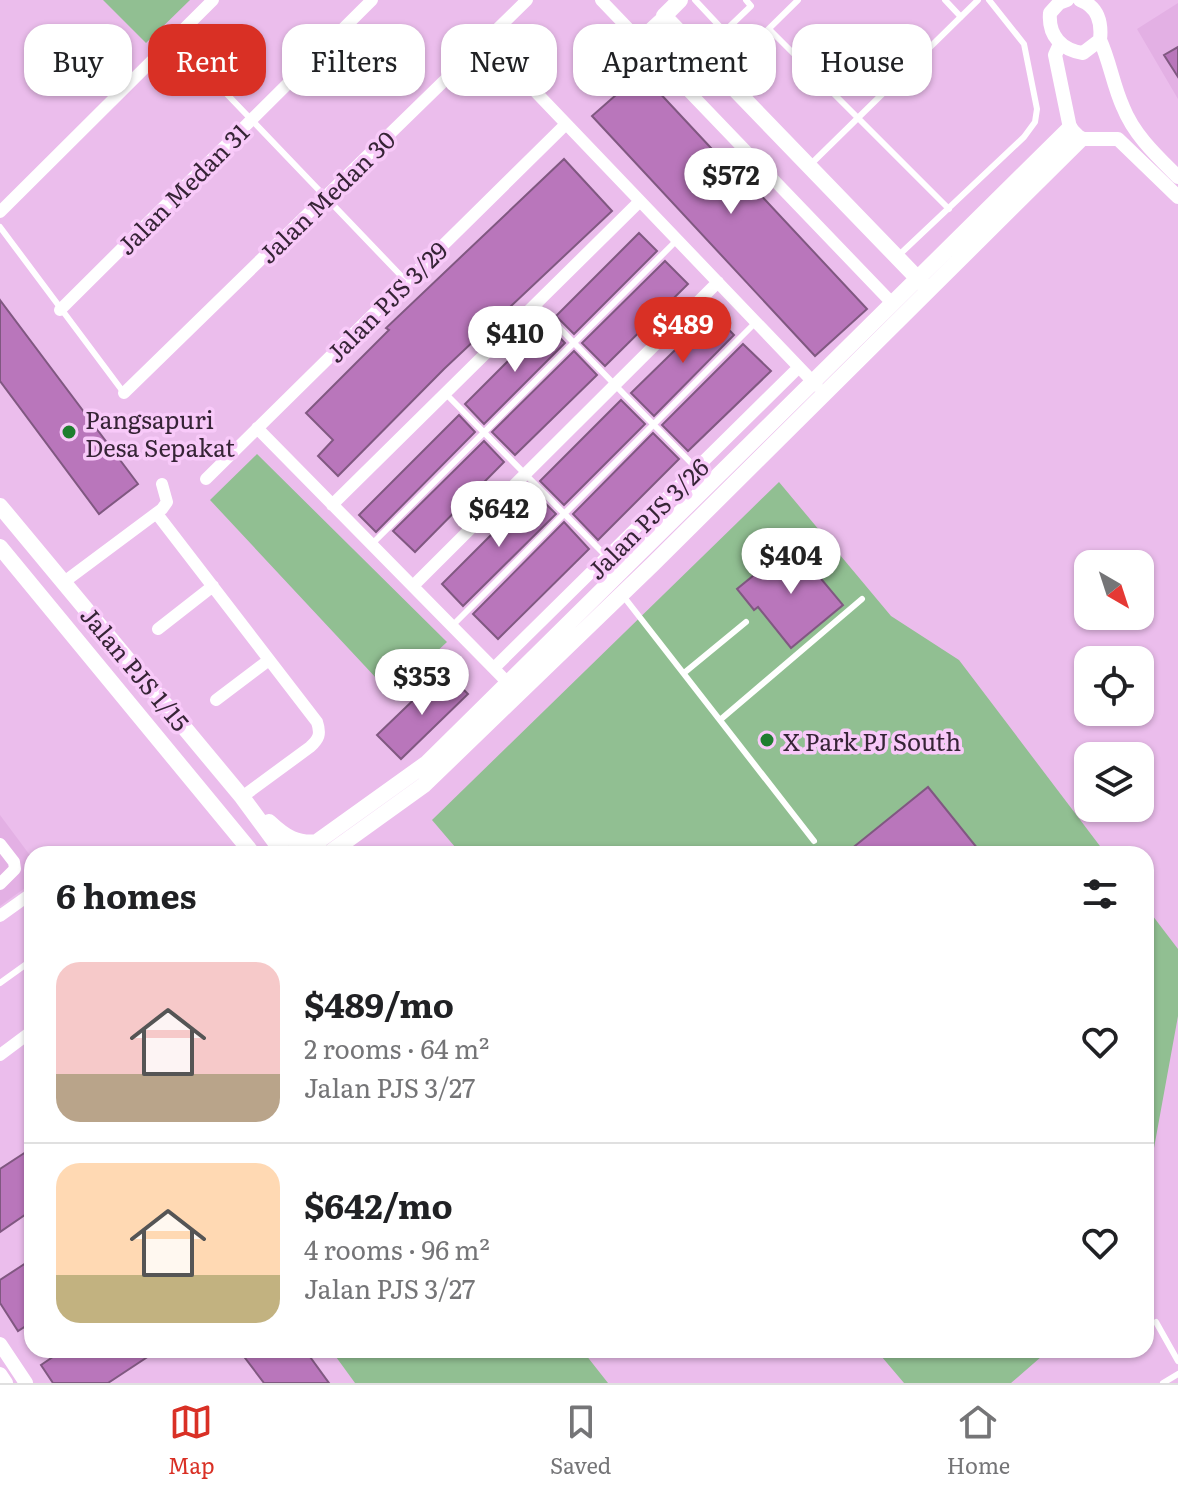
<!DOCTYPE html>
<meta charset="utf-8">
<style>
:root{--surface:#fff;--page:#f2f2f2;--text:#202124;--muted:#757577;--line:#e0e0e0;--accent:#d93025}
body{margin:0;font-family:Literata,serif;background:var(--page);color:var(--text);height:100vh;display:flex;flex-direction:column;font-size:30px;white-space:nowrap}
*{box-sizing:border-box;margin:0}
p{font-size:26px;color:var(--muted)}
.icon{flex:none;width:44px;height:44px;fill:none;stroke:currentColor;stroke-width:2;stroke-linecap:round;stroke-linejoin:round}
.map{position:relative;flex:1;overflow:hidden}
.panel{position:absolute;left:24px;top:846px;width:1130px;height:512px;display:flex;flex-direction:column;background:var(--surface);border-radius:24px;box-shadow:0 2px 6px #0004}
.panel>*{flex:none}
.hud{position:absolute;left:24px;top:24px;width:1130px;height:72px;display:flex;gap:16px}
.needle{width:52px;rotate:141deg}
.controls{position:absolute;left:1074px;top:550px;display:grid;gap:16px}
.controls a{display:grid;place-items:center;width:80px;height:80px;border-radius:16px;background:var(--surface);box-shadow:0 2px 6px #0004;font-size:40px}
.price{position:absolute;translate:-50% -68px;padding:0 18px;border-radius:28px;background:#fff;color:#222;font-size:26px;line-height:52px;filter:drop-shadow(0 2px 4px #0008)}
.price::after{content:'';position:absolute;left:50%;top:48px;width:24px;height:18px;margin-left:-12px;background:inherit;clip-path:polygon(0 0,100% 0,50% 100%)}
.price.current{background:var(--accent);color:#fff}
ul{padding:0;list-style:none}
li{display:flex;align-items:center;gap:24px;height:200px;padding:0 32px}
li+li{border-top:2px solid var(--line)}
li span{display:grid;place-items:center;flex:none;width:224px;height:160px;border-radius:24px;color:#555}
li>.icon{margin-inline-start:auto}
span .icon{width:96px;height:96px;fill:#fffc;stroke-width:1}
li b{font-size:34px}
h2{display:flex;justify-content:space-between;align-items:center;height:96px;padding:0 32px;font-size:34px}
.chip{padding:0 28px;border-radius:24px;background:var(--surface);box-shadow:0 2px 6px #0004;font-size:28px;line-height:72px}
.chip.current{background:var(--accent);color:#fff}
.tab-bar{display:flex;justify-content:space-around;align-items:center;height:112px;border-top:2px solid var(--line);background:var(--surface);font-size:22px;color:var(--muted)}
.tab-bar a{display:grid;justify-items:center;gap:4px}
.tab-bar .current{color:var(--accent)}
.map>svg:first-child{display:block}
.built{fill:#e3b0e4}
.green{fill:#91bf92}
.building{fill:#b976bb;stroke:#805881;stroke-width:2}
.lines{fill:none;stroke-linecap:round;stroke-linejoin:round}
.service{stroke:#fff;stroke-width:6}
.minor{stroke:#fff;stroke-width:12}
.tertiary{stroke:#fff;stroke-width:14}
.secondary{stroke:#fff;stroke-width:16}
.poi-dot{fill:#1e7e2f;stroke:#f8caf9;stroke-width:3}
.labels{text-anchor:middle;dominant-baseline:central;stroke-width:7;stroke-linejoin:round;paint-order:stroke}
.street-label{font-size:24px;fill:#362436;stroke:#f8caf9}
.poi-label{font-size:24px;fill:#362436;stroke:#f8caf9;text-anchor:start}
</style>
<div class="map">
<svg width="1178" height="1383" viewBox="0 0 1178 1383">
<rect width="100%" height="100%" fill="#ebbdec"/>
<!-- built -->
<path class="built" d="M1178,3V99L1137,29Z
M0,815L32,858V883L0,906Z"/>
<!-- green -->
<path class="green" d="M103,0H190L146,43Z
M257,454L447,642L391,694L210,500Z
M779,482L891,616L959,660L1106,854H461L432,820Z
M1146,907L1178,949V1016L1146,1192Z
M331,1350H582L608,1383H355Z
M876,1350H1049L1011,1383H904Z"/>
<!-- building -->
<path class="building" d="M1178,47V77L1164,55Z
M641,73L753,193L756,190L867,309L815,356L592,116Z
M564,159L612,211L444,369L338,476L318,456L333,440L306,413L389,330L386,328Z
M639,233L657,251L574,334L556,316Z
M665,261L688,284L605,366L582,343Z
M0,300L138,484L99,514L0,381Z
M713,313L734,335L654,416L631,393Z
M546,323L565,343L484,424L465,404Z
M743,344L771,371L688,451L662,425Z
M574,351L597,375L515,455L492,432Z
M621,400L645,424L564,505L540,481Z
M459,415L475,432L376,532L359,515Z
M653,433L679,459L598,540L573,514Z
M484,441L504,462L415,552L393,531Z
M534,492L556,514L463,606L442,584Z
M564,522L589,549L498,639L473,614Z
M792,544L843,605L791,648L758,607L754,610L737,589Z
M449,675L468,694L401,759L377,735L427,687L432,692Z
M928,787L982,854H845Z
M32,1148V1210L0,1232V1169Z
M32,1259V1322L18,1331L0,1303V1280Z
M63,1350H158L108,1383H53L41,1365Z
M239,1350H305L329,1383H264Z"/>
<g class="lines">
<!-- service -->
<path class="service" d="M695,0L725,32
M945,0L961,17
M769,29L949,209
M174,39L406,281
M702,53L751,6L746,0
M724,73L798,0
M810,165L978,0
M0,227L124,393
M898,256L1024,137L1035,122L1037,109L1024,44L989,0
M537,305L696,468
M445,393L607,557
M372,544L677,240
M624,597L814,841
M452,626L756,322
M684,673L746,622
M720,720L862,599
M0,983L32,960
M1156,1322L1178,1361
M1163,1383L1178,1374"/>
<!-- minor -->
<path class="minor" d="M601,0L892,303
M639,39L664,16
M486,40L817,386
M0,212L213,0
M60,310L372,0
M124,393L527,0
M257,428L514,689
M206,479L566,124
M332,505L640,201
M157,514L317,722C321,734 319,739 310,747L242,797
M64,582L162,509L167,502L162,484
M413,586L718,282
M158,629L213,586
M494,668L799,367
M216,700L269,660
M0,844L14,862L15,869L0,884
M0,916L32,893
M0,1055L32,1031"/>
<!-- tertiary -->
<path class="tertiary" d="M1067,0L1059,3L1050,13C1048,36 1062,50 1083,53L1100,40C1102,22 1098,7 1080,0
M1100,40C1110,62 1113,85 1123,107C1134,135 1157,156 1178,177
M1060,44L1055,55L1070,128L1081,139H1118L1178,197
M0,1344L26,1383
M0,1374L6,1383"/>
<!-- secondary -->
<path class="secondary" d="M680,0L664,16L922,283
M0,506L242,797L284,854
M0,547L253,854
M269,822C285,837 297,845 319,842
M300,854L427,763L1070,128
M328,854L424,785L653,564L1081,139"/>
</g>
<!-- markers -->
<g class="poi-dot">
<circle cx="69" cy="432" r="8"/>
<circle cx="767" cy="740" r="8"/>
</g>
<g class="labels">
<!-- street labels -->
<g class="street-label">
<text transform="translate(182 188) rotate(-45)">Jalan Medan 31</text>
<text transform="translate(326 196) rotate(-44)">Jalan Medan 30</text>
<text transform="translate(386 301) rotate(-45)">Jalan PJS 3/29</text>
<text transform="translate(647 518) rotate(-45)">Jalan PJS 3/26</text>
<text transform="translate(136 668) rotate(50)">Jalan PJS 1/15</text>
</g>
<!-- poi labels -->
<g class="poi-label">
<text x="85" y="418">Pangsapuri<tspan x="85" dy="28">Desa Sepakat</tspan></text>
<text x="783" y="740">X Park PJ South</text>
</g>
</g>
</svg>
<div class="controls">
<a><svg class="needle" viewBox="-14 -14 28 28"><path d="M0-13l5 13h-10z" fill="#e53935"/><path d="M0 13l5-13h-10z" fill="#757577"/></svg></a>
<a><svg class="icon" aria-label="locate" viewBox="0 0 24 24"><circle cx="12" cy="12" r="6"/><path d="M12 2v4M12 18v4M2 12h4M18 12h4"/></svg></a>
<a><svg class="icon" aria-label="layers" viewBox="0 0 24 24"><path d="M12 4l9 5-9 5-9-5zM3 14l9 5 9-5"/></svg></a>
</div>
<b class="price" style="left:731px;top:216px">$572</b>
<b class="price current" style="left:683px;top:365px">$489</b>
<b class="price" style="left:515px;top:374px">$410</b>
<b class="price" style="left:499px;top:549px">$642</b>
<b class="price" style="left:791px;top:596px">$404</b>
<b class="price" style="left:422px;top:717px">$353</b>
<div class="hud">
<a class="chip">Buy</a>
<a class="chip current">Rent</a>
<a class="chip">Filters</a>
<a class="chip">New</a>
<a class="chip">Apartment</a>
<a class="chip">House</a>
</div>
<section class="panel">
<h2>6 homes<svg class="icon" aria-label="filters" viewBox="0 0 24 24"><path d="M4 7h16M4 17h16"/><circle cx="9" cy="7" r="2"/><circle cx="15" cy="17" r="2"/></svg></h2>
<ul>
<li><span style="background:linear-gradient(#f6c9c9 70%,#b9a48a 0)"><svg class="icon" aria-label="home" viewBox="0 0 24 24"><path d="M3 11l9-7 9 7M6 9v11h12V9"/></svg></span><div><b>$489/mo</b><p>2 rooms · 64 m²</p><p>Jalan PJS 3/27</p></div><svg class="icon" aria-label="heart" viewBox="0 0 24 24"><path d="M12 20l-8-8c-3-5 5-10 8-4 3-6 11-1 8 4z"/></svg></li>
<li><span style="background:linear-gradient(#ffd9b3 70%,#c2b280 0)"><svg class="icon" aria-label="home" viewBox="0 0 24 24"><path d="M3 11l9-7 9 7M6 9v11h12V9"/></svg></span><div><b>$642/mo</b><p>4 rooms · 96 m²</p><p>Jalan PJS 3/27</p></div><svg class="icon" aria-label="heart" viewBox="0 0 24 24"><path d="M12 20l-8-8c-3-5 5-10 8-4 3-6 11-1 8 4z"/></svg></li>
</ul>
</section>
</div>
<nav class="tab-bar">
<a class="current"><svg class="icon" aria-label="map" viewBox="0 0 24 24"><path d="M3 6l6-2 6 2 6-2v14l-6 2-6-2-6 2zM9 4v14M15 6v14"/></svg>Map</a>
<a><svg class="icon" aria-label="saved" viewBox="0 0 24 24"><path d="M7 4h10v16l-5-4-5 4z"/></svg>Saved</a>
<a><svg class="icon" aria-label="home" viewBox="0 0 24 24"><path d="M3 11l9-7 9 7M6 9v11h12V9"/></svg>Home</a>
</nav>
